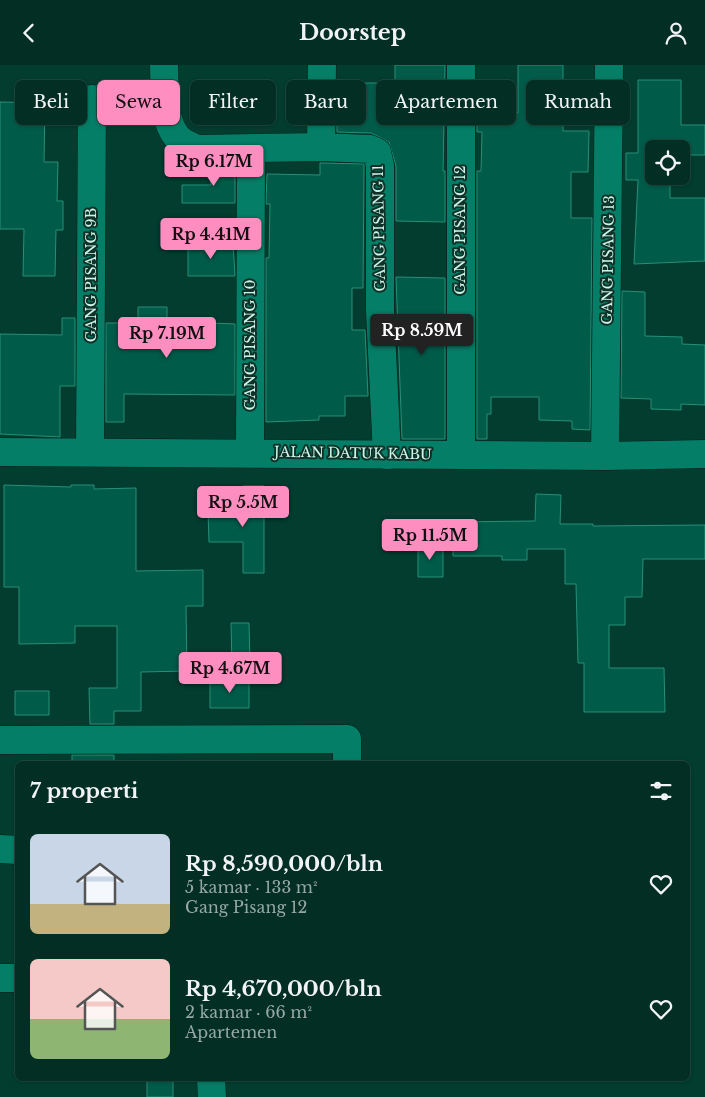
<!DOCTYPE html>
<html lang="id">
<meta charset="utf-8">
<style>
:root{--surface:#022e24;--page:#0c362c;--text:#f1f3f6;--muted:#96a8a6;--line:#234a41;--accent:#fd8ebf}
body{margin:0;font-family:"Libre Baskerville",serif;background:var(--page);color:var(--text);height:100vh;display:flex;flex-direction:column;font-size:19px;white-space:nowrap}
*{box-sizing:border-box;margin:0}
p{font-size:16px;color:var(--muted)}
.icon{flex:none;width:28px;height:28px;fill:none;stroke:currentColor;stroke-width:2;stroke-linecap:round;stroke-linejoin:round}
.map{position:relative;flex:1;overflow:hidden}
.sheet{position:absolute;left:15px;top:696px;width:675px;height:320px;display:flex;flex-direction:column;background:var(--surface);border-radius:8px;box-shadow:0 1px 4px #0004,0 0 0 1px var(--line)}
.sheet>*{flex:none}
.guide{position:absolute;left:15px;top:15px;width:675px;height:45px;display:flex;gap:10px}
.tools{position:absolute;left:645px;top:75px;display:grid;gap:10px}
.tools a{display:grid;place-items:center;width:45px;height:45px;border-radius:8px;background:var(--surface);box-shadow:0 1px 4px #0004,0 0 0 1px var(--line);font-size:25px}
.price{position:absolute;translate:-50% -42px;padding:0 11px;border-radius:5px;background:var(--accent);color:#111;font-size:16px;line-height:32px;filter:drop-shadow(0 1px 2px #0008)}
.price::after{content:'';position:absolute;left:50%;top:30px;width:15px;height:11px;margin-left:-8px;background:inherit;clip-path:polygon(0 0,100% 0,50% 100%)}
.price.selected{background:#222;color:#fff}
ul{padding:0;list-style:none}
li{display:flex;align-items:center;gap:15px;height:125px;padding:0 15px}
li span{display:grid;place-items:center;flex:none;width:140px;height:100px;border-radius:8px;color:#555}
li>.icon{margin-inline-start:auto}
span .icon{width:60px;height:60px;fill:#fffc;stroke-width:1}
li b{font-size:21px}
h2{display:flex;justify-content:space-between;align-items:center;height:60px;padding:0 15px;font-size:21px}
.pill{padding:0 18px;border-radius:8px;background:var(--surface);box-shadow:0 1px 4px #0004,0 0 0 1px var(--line);font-size:18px;line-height:45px}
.pill.selected{background:var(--accent);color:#111}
header{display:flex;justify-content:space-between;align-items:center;height:65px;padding:0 15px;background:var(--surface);font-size:22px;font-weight:700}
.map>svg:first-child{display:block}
.building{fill:#005b49;stroke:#279077}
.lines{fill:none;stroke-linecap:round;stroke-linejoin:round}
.minor-casing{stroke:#022119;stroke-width:29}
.tertiary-casing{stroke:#022119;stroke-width:29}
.minor{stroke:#047e66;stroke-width:28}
.tertiary{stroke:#047e66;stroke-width:28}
.labels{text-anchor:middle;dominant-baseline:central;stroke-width:4;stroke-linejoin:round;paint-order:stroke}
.street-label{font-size:14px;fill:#caf7e9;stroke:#113027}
</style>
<header><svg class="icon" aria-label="back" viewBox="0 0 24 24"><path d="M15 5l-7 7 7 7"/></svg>Doorstep<svg class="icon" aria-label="person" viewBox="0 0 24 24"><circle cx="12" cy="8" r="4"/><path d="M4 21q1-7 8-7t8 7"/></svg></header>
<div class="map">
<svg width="705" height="1032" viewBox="0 0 705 1032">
<rect width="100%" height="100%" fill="#023d30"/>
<!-- building -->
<path class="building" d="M395,0H445L443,106H445V157L396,156V101L389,77L371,68L337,67V18H395Z
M518,0H563V66H589L588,107H571V153H592L590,365L572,364V356L539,355V332H491V349H487V374H477V106H481L482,67H477V47L518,48Z
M638,15H681V60H705V90H681V84H654V111H670V133H705V196L634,199L638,115H626V88H638Z
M0,37L45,38L44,97H58L57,136H63V165H56L55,211H23L24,164H0Z
M320,98L364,99V103L363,223H352V265H365L368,331H345V351H319V355L266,357V193H269L270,139H266L267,109L320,110Z
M211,99H235V138H182V120H211Z
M188,178H233L235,211H188Z
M396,212L445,213V374H402Z
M622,226L645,227V271L682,272V279L705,280V340L681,339V345L651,344V334L621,333Z
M138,242H167V256L235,259V330L124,329V357H106V258H138Z
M62,253H75V321H60V372L0,369V269L62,270Z
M4,420L71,422V420H94V424L136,423V506L203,505V541H186L187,606L141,607V646H114V659H90L89,623H117V561H75V578L19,579V522H4Z
M243,421H264V508H243V477H209L208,447L243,446Z
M536,429L561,430L560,459H593V461L705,460V494H643L642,532H625V560H609V603H664L665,647H584V598H578L576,519H565V484H527V495H502V491H453V457L535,456Z
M418,480H443V512H418Z
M231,558H249L250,598L232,599Z
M210,615H249V643H210Z
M15,626H49V650H15Z
M72,690H114V699H72Z
M147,1014H173V1032H147Z"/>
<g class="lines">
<!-- minor casing -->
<g class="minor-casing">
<path id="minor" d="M164,0C165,22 162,54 177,72C182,78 191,81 197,84L321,82
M322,0L321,82L370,84L377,87L380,101V246L387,390
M461,0V390
M90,387L92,34
M250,387L251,83
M605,391L609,0
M0,675L347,674V699
M0,784L18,785
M0,913H18
M211,1014L212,1032"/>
</g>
<!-- tertiary casing -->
<g class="tertiary-casing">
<path id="tertiary" d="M0,387L605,391L705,389"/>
</g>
<!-- minor -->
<use href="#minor" class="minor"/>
<!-- tertiary -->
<use href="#tertiary" class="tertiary"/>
</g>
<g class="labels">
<!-- street labels -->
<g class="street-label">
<text transform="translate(379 163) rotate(-91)">GANG PISANG 11</text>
<text transform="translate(460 165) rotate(-90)">GANG PISANG 12</text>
<text transform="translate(608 195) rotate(-89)">GANG PISANG 13</text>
<text transform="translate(91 210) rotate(-90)">GANG PISANG 9B</text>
<text transform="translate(250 280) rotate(-90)">GANG PISANG 10</text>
<text transform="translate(353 388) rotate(1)">JALAN DATUK KABU</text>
</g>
</g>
</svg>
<div class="tools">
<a><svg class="icon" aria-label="locate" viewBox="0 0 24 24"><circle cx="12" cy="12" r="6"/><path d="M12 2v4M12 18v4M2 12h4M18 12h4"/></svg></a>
</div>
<b class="price" style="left:214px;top:122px">Rp 6.17M</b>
<b class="price" style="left:211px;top:195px">Rp 4.41M</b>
<b class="price selected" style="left:422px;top:291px">Rp 8.59M</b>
<b class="price" style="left:167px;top:294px">Rp 7.19M</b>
<b class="price" style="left:243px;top:463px">Rp 5.5M</b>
<b class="price" style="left:430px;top:496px">Rp 11.5M</b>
<b class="price" style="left:230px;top:629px">Rp 4.67M</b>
<div class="guide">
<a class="pill">Beli</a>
<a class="pill selected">Sewa</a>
<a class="pill">Filter</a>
<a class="pill">Baru</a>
<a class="pill">Apartemen</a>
<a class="pill">Rumah</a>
</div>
<section class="sheet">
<h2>7 properti<svg class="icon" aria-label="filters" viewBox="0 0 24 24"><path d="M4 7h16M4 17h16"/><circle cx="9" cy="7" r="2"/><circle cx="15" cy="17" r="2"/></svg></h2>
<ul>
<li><span style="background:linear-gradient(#c9d6e8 70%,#c2b280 0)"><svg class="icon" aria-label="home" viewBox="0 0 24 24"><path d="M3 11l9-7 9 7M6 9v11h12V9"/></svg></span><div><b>Rp 8,590,000/bln</b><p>5 kamar · 133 m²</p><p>Gang Pisang 12</p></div><svg class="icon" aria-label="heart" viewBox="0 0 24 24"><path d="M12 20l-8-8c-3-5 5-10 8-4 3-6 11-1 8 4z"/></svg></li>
<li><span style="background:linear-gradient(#f6c9c9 60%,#8fb573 0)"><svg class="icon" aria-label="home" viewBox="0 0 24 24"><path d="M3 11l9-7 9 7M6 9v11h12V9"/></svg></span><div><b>Rp 4,670,000/bln</b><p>2 kamar · 66 m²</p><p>Apartemen</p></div><svg class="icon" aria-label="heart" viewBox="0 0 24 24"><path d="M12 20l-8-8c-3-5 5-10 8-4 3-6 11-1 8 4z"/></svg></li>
</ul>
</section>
</div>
